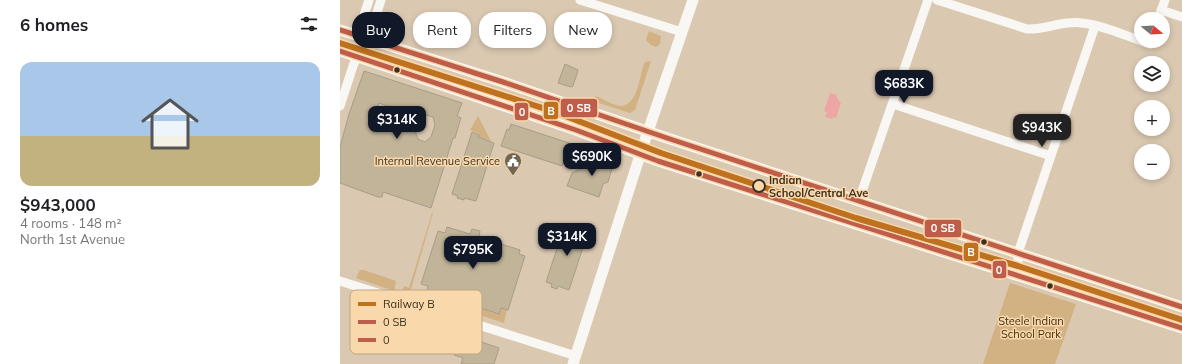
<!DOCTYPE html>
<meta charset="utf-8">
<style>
:root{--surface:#fff;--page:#f2f2f2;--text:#202124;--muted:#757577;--line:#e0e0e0;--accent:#111827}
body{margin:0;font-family:Mulish,sans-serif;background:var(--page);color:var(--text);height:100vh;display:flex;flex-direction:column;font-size:15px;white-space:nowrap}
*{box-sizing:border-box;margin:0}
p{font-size:13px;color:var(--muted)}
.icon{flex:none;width:22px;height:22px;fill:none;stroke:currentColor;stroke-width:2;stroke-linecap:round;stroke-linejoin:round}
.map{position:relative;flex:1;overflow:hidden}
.details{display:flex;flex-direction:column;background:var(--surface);width:340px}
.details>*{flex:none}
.top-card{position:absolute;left:12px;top:12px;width:380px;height:36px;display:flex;gap:8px}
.needle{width:26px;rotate:108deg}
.buttons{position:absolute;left:794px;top:12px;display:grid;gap:8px}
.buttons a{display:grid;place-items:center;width:36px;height:36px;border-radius:50%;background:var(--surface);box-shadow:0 2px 6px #0003;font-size:20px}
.price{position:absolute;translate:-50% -34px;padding:0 9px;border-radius:8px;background:var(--accent);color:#fff;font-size:13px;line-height:26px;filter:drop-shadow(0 1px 2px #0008)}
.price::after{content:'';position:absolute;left:50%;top:24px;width:12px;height:9px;margin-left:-6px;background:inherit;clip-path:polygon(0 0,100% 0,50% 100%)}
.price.on{background:#222;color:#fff}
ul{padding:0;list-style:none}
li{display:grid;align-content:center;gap:8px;height:212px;padding:0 20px}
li+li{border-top:1px solid var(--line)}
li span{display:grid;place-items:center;height:124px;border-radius:12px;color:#555}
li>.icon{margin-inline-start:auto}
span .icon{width:72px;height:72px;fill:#fffc;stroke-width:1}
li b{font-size:17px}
h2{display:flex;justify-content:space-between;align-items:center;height:48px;padding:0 20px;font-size:17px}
.tag{padding:0 14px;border-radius:16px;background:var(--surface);box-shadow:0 2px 6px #0003;font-size:14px;line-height:36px}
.tag.on{background:var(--accent);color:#fff}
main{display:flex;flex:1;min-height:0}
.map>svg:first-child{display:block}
.green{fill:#d2b183}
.water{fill:#eea6a4}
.building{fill:#c1b499;stroke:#a79d89;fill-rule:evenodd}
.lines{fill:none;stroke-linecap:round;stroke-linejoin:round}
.minor{stroke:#f9f7f3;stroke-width:9}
.major{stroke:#f9f7f3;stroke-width:11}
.bus-1-casing{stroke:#f9d8ac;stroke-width:8}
.bus-2-casing{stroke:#f9d8ac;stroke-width:8}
.bus-1{stroke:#be5d49;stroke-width:5}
.bus-2{stroke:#be5d49;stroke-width:5}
.rail-1-casing{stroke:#f9d8ac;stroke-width:9}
.rail-1{stroke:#be711f;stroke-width:6}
.bus-dot{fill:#3c301e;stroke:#f9d8ac;stroke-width:1.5}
.stop-dot{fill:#f9d8ac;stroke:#3c301e;stroke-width:2}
.labels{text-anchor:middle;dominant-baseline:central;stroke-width:3;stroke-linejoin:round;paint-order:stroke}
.poi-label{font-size:11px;fill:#3c301e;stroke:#f9d8ac;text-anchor:end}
.stop-label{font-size:11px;font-weight:bold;fill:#3c301e;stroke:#f9d8ac;text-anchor:start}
.park-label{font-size:11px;fill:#442e0c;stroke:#f9d8ac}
.key{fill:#f9d8ac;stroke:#c0a681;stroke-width:1}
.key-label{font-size:11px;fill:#3c301e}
.line-badge{stroke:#f9d8ac;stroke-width:1.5}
.badge-label{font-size:11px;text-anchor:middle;font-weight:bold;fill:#fff}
</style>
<main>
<section class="details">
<h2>6 homes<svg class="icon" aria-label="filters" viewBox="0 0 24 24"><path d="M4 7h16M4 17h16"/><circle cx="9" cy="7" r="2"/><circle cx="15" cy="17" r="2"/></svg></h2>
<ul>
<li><span style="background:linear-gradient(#a9c7e8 60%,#c2b280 0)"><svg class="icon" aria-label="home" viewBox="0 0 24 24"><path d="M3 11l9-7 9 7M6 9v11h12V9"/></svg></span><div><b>$943,000</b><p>4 rooms · 148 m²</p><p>North 1st Avenue</p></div></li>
</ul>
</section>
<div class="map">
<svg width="842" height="364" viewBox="0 0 842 364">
<rect width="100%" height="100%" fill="#dac8b1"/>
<!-- green -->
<path class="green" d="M309,31L321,36L320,44L316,47L311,45L306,40Z
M311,61L295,110L290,113L250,100L256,96C263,99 272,105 280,106C299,106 299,74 305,62Z
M138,116L151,141L139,137V134L130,130Z
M92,213H93L69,296L62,293L64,286L69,288Z
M20,270H24L56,281L54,291L16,278Z
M670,283L736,304L715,364H643Z
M88,290L159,314L161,308L167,310L164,323L86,297Z"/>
<!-- water -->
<path class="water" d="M490,93L497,95V98L501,103L496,118L493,117L492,119L485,117L487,112L484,111Z"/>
<!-- building -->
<path class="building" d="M225,64L238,70L233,86L231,87L218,83Z
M24,71L122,103L117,116L121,118L120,121L115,138H113L91,208L43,192L42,197H38L0,183V147L9,114ZM39,103L63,111L57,130L32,122ZM86,115L93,117L95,125L91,137L85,142L78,139L75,131L79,119Z
M171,124L229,143L226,154H229L226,162L224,161L222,166L161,146L167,129L169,130Z
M132,132L139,135L138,137L154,143L136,201L124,198V200L117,198L118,196L112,194Z
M262,158L274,162L268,182L263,184L259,197L227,186L232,173Z
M225,224L235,227L236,225L243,227L242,230L248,232L229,290L218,286L217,289L211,287L212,284L206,282Z
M107,227L130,234L132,229L140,231L139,237L180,250L179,254L185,256L168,310L161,308L159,314L87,290L88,286L81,284L98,231L105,233Z
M120,335L159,348L154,364H121L123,358L114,355Z"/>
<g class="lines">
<!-- minor -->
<path class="minor" d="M240,0L342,32
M597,0L687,29C706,30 723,20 742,23C764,25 788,37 810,44L811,41
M821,10L842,17
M818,19L825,0
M25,38L21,24L29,0
M553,104L711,156
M0,106L13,66L25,38L32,28L41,0
M519,200L588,0
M678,275V253L755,26
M0,281L236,356"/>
<!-- major -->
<path class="major" d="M0,30L163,82L327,138L842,307
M0,51L236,130L318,161L842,328
M233,364L303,146L353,0"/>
<!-- bus-1 casing -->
<g class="bus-1-casing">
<path id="bus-1" d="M0,30L163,82L327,138L842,307"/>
</g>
<!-- bus-2 casing -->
<g class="bus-2-casing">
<path id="bus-2" d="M0,51L236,130L318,161L842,328"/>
</g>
<!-- bus-1 -->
<use href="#bus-1" class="bus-1"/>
<!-- bus-2 -->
<use href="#bus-2" class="bus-2"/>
<!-- rail-1 casing -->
<g class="rail-1-casing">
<path id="rail-1" d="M0,43L215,112L321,153L516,218L678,266L842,320"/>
</g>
<!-- rail-1 -->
<use href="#rail-1" class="rail-1"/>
</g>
<!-- icons -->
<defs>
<g id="civic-pin" transform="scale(0.9)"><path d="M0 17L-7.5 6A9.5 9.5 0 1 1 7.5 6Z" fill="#736551" stroke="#f9d8ac"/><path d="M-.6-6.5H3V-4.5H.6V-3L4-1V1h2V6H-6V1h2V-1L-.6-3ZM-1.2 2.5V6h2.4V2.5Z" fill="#fff"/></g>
</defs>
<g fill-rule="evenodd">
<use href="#civic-pin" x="173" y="161"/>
</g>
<!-- markers -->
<g class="bus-dot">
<circle cx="57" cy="70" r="3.5"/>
<circle cx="359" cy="174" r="3.5"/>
<circle cx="644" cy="242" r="3.5"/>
<circle cx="710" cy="286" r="3.5"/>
</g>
<circle class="stop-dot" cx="419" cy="186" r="6"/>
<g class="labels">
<!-- poi labels -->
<g class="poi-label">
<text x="160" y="161">Internal Revenue Service</text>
</g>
<!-- stop labels -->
<g class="stop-label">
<text x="429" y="180">Indian<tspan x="429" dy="13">School/Central Ave</tspan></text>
</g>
<!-- park labels -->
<g class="park-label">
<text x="691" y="321">Steele Indian<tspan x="691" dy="13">School Park</tspan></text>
</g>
</g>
<!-- legend -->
<rect x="10" y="290" width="132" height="64" rx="6" class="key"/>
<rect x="18" y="302" width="18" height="4" fill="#be711f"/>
<rect x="18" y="320" width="18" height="4" fill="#be5d49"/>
<rect x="18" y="338" width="18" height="4" fill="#be5d49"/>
<g class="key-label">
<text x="43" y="308">Railway B</text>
<text x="43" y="326">0 SB</text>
<text x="43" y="344">0</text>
</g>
<g class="line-badge">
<rect x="220" y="98" width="38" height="20" rx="4" fill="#be5d49"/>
<rect x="203" y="101" width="16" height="19" rx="4" fill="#be711f"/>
<rect x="174" y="102" width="15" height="19" rx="4" fill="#be5d49"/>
<rect x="584" y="219" width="38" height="19" rx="4" fill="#be5d49"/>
<rect x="623" y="242" width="16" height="20" rx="4" fill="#be711f"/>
<rect x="652" y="260" width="15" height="19" rx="4" fill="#be5d49"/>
</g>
<g class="badge-label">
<text x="239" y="112">0 SB</text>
<text x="211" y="115">B</text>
<text x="182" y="116">0</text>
<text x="603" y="232">0 SB</text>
<text x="631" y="256">B</text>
<text x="659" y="274">0</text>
</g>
</svg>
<div class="buttons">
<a><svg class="needle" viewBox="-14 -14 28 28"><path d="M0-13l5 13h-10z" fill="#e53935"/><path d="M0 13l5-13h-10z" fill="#757577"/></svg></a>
<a><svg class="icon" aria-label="layers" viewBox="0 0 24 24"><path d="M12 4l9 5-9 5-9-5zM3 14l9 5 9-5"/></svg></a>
<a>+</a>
<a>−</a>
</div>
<b class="price" style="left:564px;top:104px">$683K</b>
<b class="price" style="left:57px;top:140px">$314K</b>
<b class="price on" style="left:702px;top:148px">$943K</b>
<b class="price" style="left:252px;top:177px">$690K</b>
<b class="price" style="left:227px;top:257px">$314K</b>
<b class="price" style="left:133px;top:270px">$795K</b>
<div class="top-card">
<a class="tag on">Buy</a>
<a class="tag">Rent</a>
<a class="tag">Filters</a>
<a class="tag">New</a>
</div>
</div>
</main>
